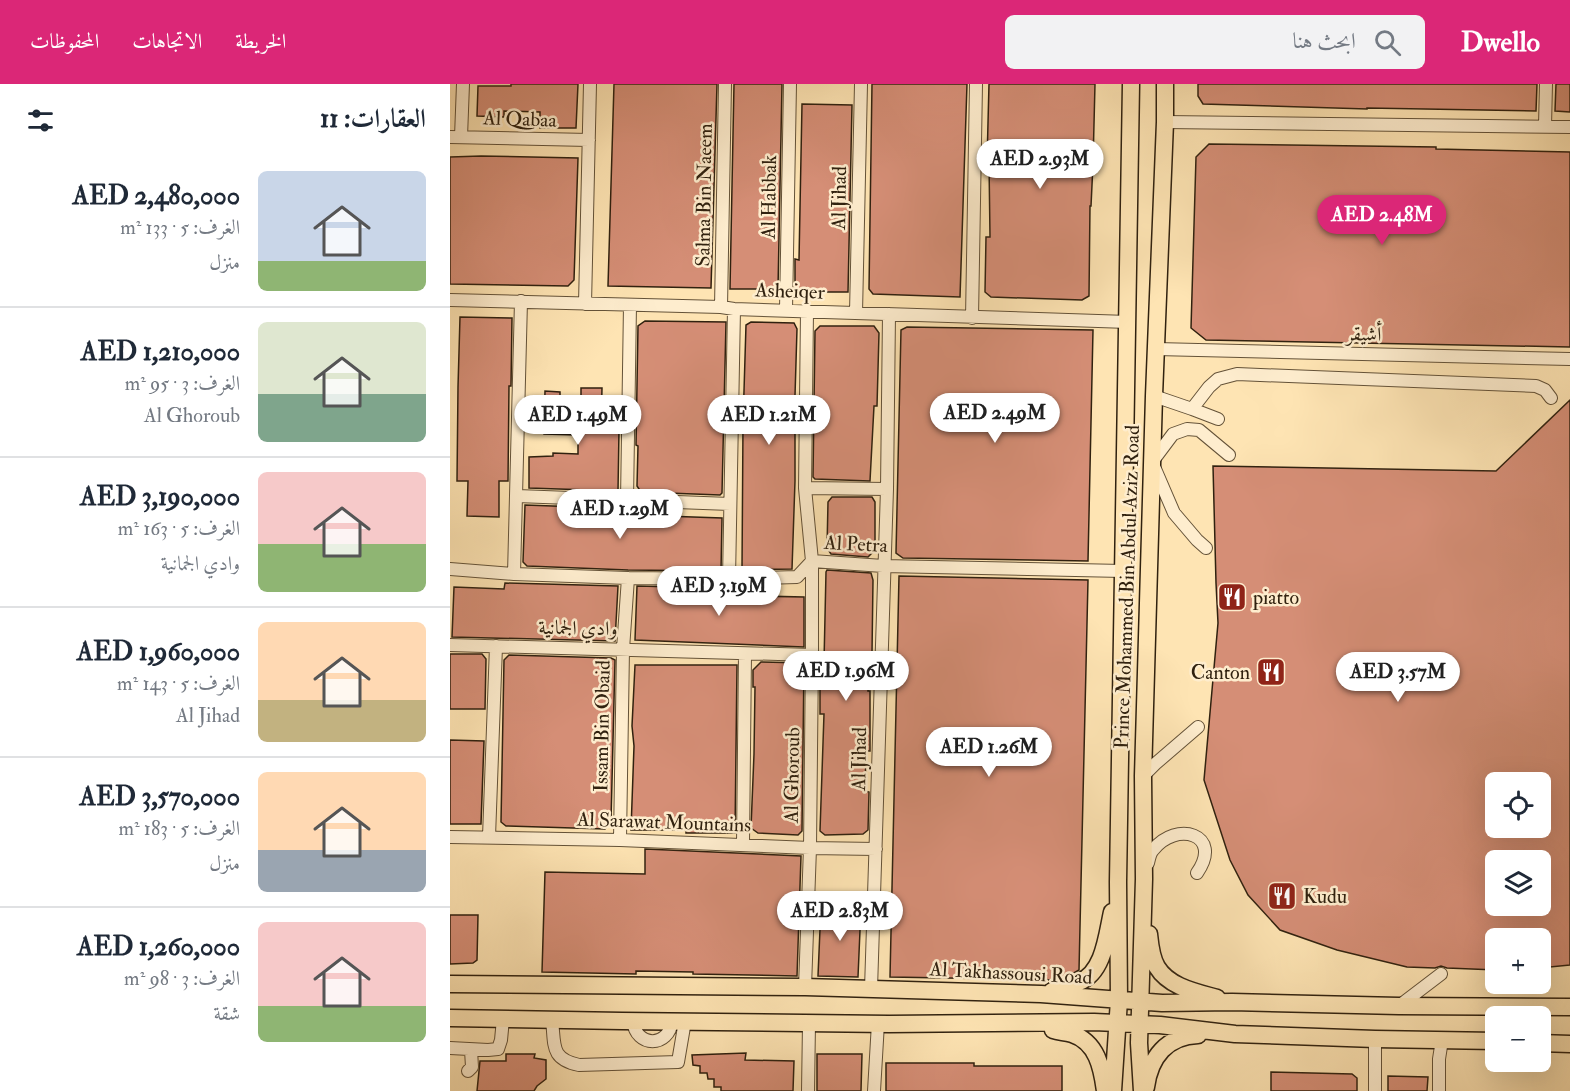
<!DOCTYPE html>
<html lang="ar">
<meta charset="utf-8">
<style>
:root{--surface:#fff;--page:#f2f2f3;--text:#1f2937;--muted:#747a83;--line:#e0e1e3;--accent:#db2777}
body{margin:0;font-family:"IM FELL Double Pica",Amiri,serif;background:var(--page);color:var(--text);direction:rtl;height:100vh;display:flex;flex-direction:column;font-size:22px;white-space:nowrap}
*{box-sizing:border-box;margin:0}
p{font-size:20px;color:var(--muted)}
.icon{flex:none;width:33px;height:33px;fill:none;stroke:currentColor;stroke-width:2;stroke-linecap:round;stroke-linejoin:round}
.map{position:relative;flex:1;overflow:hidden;direction:ltr}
.sheet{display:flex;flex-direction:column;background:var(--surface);width:450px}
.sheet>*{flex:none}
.fabs{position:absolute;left:1035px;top:688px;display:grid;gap:12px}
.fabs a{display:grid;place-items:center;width:66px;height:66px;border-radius:9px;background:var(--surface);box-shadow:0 6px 24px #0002;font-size:30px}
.price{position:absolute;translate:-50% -51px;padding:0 14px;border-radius:21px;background:#fff;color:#222;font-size:20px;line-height:39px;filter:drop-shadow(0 2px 3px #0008)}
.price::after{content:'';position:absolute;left:50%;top:36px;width:18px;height:14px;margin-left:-9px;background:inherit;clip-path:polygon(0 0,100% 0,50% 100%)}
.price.current{background:var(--accent);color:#fff}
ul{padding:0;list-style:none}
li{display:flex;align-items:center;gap:18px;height:150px;padding:0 24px}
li+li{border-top:2px solid var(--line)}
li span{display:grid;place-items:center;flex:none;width:168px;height:120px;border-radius:9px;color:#555}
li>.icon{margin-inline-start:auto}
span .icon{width:72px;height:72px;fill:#fffc;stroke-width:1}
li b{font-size:26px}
h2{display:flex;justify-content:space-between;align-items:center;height:72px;padding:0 24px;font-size:26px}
header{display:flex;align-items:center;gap:36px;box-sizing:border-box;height:84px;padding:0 30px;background:var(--accent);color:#fff}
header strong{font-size:28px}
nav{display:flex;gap:33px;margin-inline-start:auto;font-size:21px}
.search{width:420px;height:54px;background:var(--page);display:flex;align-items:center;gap:15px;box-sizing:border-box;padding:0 21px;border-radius:9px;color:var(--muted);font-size:22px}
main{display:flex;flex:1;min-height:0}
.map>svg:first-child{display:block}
.building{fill:#d58e76;stroke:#30210f;stroke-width:1.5;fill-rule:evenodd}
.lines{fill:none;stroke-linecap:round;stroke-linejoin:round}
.minor-casing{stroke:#645238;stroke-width:14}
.major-casing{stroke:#30210f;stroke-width:19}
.minor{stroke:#feedce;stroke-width:12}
.major{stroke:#fee4b3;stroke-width:16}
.labels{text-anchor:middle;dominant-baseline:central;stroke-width:5;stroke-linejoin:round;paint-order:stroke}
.street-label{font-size:20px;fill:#30210f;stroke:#feedce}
.poi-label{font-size:20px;fill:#30210f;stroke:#feedce;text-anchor:start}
</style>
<header>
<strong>Dwello</strong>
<div class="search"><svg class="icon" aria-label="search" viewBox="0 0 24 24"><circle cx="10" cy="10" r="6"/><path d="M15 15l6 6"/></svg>ابحث هنا</div>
<nav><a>الخريطة</a><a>الاتجاهات</a><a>المحفوظات</a></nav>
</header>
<main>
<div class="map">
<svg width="1120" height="1007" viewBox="0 0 1120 1007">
<rect width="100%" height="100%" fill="#fee4b3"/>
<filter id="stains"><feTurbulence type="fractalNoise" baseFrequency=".00333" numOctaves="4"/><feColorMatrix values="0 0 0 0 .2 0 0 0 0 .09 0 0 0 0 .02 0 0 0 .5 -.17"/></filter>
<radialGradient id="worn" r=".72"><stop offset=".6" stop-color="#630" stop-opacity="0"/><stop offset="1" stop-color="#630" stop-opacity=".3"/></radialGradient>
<!-- building -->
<path class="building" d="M61,0H128L126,44H90V28L54,27V33L27,32L28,2H61Z
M164,0H267L261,204L158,202Z
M284,0H332L328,205H280Z
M422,0H517L510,213L423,210L419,205Z
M539,0H645L643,80L641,122H640L639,212L632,216L541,213L535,208L536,153H540L539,78H537Z
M748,0H1087L1086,27L917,24V25L753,20L748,12Z
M1106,0H1120V28L1105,27Z
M352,20L402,21L398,208H348V206H345V175L349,176Z
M759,60L986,63V65L1120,68V263L756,256L741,244L746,73Z
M31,72L128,74L124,196L118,202L0,200V73Z
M10,233L62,234L61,302H59L58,397H49V433L17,432L18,397H7L8,303Z
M195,237L276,238L272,409L270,411L191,408L187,402L188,362L186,361L188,242Z
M301,238L344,239L347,245L344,345H345V397L342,485L292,486L293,340L296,241Z
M370,242H424L429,249L427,322H424L420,397L365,395L363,393L365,247Z
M457,243L643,246L638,477L453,474L446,469L451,246Z
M131,304H152L151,346H169L168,407L79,404V373L103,372V369L128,370V351L94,350L95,307L110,308V315L131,316Z
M1120,316V881L1090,884V855H1046V886L997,884L991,882L985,884L957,883L887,866L830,846L798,811L780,776L754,696L768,539L766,499L763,382L1046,387ZM1046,699H1090V744H1046ZM1046,777H1090V822H1046Z
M382,413H422L425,418V466L418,473L381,470L377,464L378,418Z
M75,421L185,425V431L272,434L271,487L178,486L77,482L73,478Z
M377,486L421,489L423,496L422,569H419L418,607H420V667H416L415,707L419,708L418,746L413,750L375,751L370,747L374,630H370V578H374L376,488Z
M449,492L638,496L629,886L622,890L603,896L440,893Z
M55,499L168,502L165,557L2,553L4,503L54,505Z
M187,502L306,505V512L354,513V563L185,556Z
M0,570H32L36,575L35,625H0Z
M59,571L161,574L165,576L161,737L155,745L56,742L51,738L54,576Z
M311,578L354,579L352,747L348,751L308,749L301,744L304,670L305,603H303V586Z
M185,581H287L285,749H236V746H181L184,662L182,642Z
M0,656L34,657L31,740H0Z
M195,765L351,772L347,892L243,890V888L186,887V890L92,888L95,788L195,790Z
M371,822L411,823L408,893L368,892Z
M0,831H28L27,876L23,879L0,880Z
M296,969L295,976L344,977L343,1007H271V1003H264V995H258L257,989H250V982L243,981L242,971Z
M56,970H85L84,974L96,976V995L87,1002L84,1007H27L30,977H56Z
M367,970H412L411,1007H367Z
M436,979H524V982H612V1007H436Z
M821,988L902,990L907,994V1007H821Z
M938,992L978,993L977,1007H938Z"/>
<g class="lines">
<!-- minor casing -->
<g class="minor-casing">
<path id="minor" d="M715,38L1120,43
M1095,42L1096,0
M0,53L139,56
M11,53L13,0
M0,216L271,223L284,225L678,238
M135,220L140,0
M271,223L275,0
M336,226L340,0
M406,229L411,0
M522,234L526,0
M706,265L1120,275
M704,312L742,325L759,303L768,295L787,290L1086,302L1095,306L1101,314
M742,325L768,335
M355,404L437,405
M67,412L280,420
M177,416L180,221
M756,464L747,456L724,429L702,378L723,350L737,345L749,346L779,371
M362,477L433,482L673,487
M0,485L64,490L178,494L279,495L347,493L362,477
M64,490L71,217
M279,495L284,225
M0,561L362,571
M693,692L705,680L748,643
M0,753L170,756L360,764L426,765
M39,753L46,562
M170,756L173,565L178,494
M293,760L295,570
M698,779C699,775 700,769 703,766C726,736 774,750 747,789
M355,903L360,764L362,571V477L355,404L357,227
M421,905L437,405L439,230
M949,922L991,890
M102,936C105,961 100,975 129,981L228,978L235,937
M183,937C186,964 219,964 222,937
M925,955V1007
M0,964L38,966L48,965L51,956L53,935
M18,987L22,983L21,966
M358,1007L359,939
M424,1007L428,939
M989,1007V975L992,956"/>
</g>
<!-- major casing -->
<g class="major-casing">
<path id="major" d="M699,850C700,860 701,873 707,883C719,903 746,908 767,914
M0,900L355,903L591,910L712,919L782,918L949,922L1120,923
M602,907C611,904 621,902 629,898C654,889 657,850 662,828
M0,934L172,937L439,940L644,938L710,941L785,950L925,955L1046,957
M603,946C609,948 616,948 622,950C647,958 652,984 655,1007
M1090,959L1120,960
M696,1003C700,973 717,952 748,951
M663,1007L669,916L668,798L681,0
M692,1007L689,959L694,795L693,692L704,312L715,38V0"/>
</g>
<!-- minor -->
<use href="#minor" class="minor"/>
<!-- major -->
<use href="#major" class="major"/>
</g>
<!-- icons -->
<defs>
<g id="restaurant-square" transform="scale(1.5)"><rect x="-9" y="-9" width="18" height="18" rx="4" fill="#8f2418" stroke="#feedce"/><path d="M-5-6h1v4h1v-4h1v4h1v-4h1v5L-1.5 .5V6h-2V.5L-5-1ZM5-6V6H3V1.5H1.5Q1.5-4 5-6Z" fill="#fff"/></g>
</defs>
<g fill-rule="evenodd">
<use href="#restaurant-square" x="782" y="513"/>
<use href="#restaurant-square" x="821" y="588"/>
<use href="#restaurant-square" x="832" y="812"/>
</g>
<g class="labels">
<!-- street labels -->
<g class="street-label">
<text transform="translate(70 35) rotate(2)">Al Qabaa</text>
<text transform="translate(254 111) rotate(-89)">Salma Bin Naeem</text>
<text transform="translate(319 113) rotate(-89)">Al Habbak</text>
<text transform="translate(389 114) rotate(-89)">Al Jihad</text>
<text transform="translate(340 207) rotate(2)">Asheiqer</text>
<text transform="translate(914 250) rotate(1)">أشيقر</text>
<text transform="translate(406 460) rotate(3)">Al Petra</text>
<text transform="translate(677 503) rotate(-88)">Prince Mohammed Bin Abdul Aziz Road</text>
<text transform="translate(128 544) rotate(1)">وادي الجمانية</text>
<text transform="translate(152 642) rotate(-89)">Issam Bin Obaid</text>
<text transform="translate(409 675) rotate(-89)">Al Jihad</text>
<text transform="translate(342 691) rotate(-89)">Al Ghoroub</text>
<text transform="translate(214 738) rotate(2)">Al Sarawat Mountains</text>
<text transform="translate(561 889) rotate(3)">Al Takhassousi Road</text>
</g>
<!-- poi labels -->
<g class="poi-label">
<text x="803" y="513">piatto</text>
<text x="800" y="588" text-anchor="end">Canton</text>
<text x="853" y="812">Kudu</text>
</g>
</g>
<rect width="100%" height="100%" filter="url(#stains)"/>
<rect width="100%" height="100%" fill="url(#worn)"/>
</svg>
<div class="fabs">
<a><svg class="icon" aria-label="locate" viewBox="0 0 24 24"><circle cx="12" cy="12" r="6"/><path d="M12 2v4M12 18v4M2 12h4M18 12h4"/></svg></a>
<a><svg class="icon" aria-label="layers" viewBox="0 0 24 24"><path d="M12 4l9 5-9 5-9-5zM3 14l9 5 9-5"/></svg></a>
<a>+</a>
<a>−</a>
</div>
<b class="price" style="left:590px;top:106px">AED 2.93M</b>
<b class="price current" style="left:932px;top:162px">AED 2.48M</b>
<b class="price" style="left:545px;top:360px">AED 2.49M</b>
<b class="price" style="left:128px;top:362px">AED 1.49M</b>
<b class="price" style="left:319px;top:362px">AED 1.21M</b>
<b class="price" style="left:170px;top:456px">AED 1.29M</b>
<b class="price" style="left:269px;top:533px">AED 3.19M</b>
<b class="price" style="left:396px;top:618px">AED 1.96M</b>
<b class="price" style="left:948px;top:619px">AED 3.57M</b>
<b class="price" style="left:539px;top:694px">AED 1.26M</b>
<b class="price" style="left:390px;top:858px">AED 2.83M</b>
</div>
<section class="sheet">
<h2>العقارات: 11<svg class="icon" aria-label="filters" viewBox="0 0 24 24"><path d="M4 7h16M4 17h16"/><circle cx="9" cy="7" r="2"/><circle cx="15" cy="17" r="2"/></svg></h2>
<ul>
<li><span style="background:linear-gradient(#c9d6e8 75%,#8fb573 0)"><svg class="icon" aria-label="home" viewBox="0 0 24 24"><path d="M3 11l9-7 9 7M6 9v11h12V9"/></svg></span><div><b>AED 2,480,000</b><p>الغرف: 5 · 133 m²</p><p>منزل</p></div></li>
<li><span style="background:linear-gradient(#dfe7d0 60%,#7fa58c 0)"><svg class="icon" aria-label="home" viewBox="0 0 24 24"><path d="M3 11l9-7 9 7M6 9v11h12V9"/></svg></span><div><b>AED 1,210,000</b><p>الغرف: 3 · 95 m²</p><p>Al Ghoroub</p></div></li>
<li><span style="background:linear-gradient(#f6c9c9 60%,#8fb573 0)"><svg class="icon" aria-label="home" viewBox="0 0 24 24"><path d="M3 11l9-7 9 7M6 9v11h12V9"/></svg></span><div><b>AED 3,190,000</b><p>الغرف: 5 · 163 m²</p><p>وادي الجمانية</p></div></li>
<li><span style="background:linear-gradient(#ffd9b3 65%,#c2b280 0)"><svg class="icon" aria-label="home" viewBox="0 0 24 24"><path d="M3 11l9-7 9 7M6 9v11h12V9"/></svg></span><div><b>AED 1,960,000</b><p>الغرف: 5 · 143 m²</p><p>Al Jihad</p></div></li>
<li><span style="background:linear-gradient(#ffd9b3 65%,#9aa5b1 0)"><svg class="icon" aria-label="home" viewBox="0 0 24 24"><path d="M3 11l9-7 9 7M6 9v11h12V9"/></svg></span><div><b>AED 3,570,000</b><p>الغرف: 5 · 183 m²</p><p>منزل</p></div></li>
<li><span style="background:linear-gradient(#f6c9c9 70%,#8fb573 0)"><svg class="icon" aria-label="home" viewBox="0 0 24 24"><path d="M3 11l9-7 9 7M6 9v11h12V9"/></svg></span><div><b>AED 1,260,000</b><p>الغرف: 3 · 98 m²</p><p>شقة</p></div></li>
</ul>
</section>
</main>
